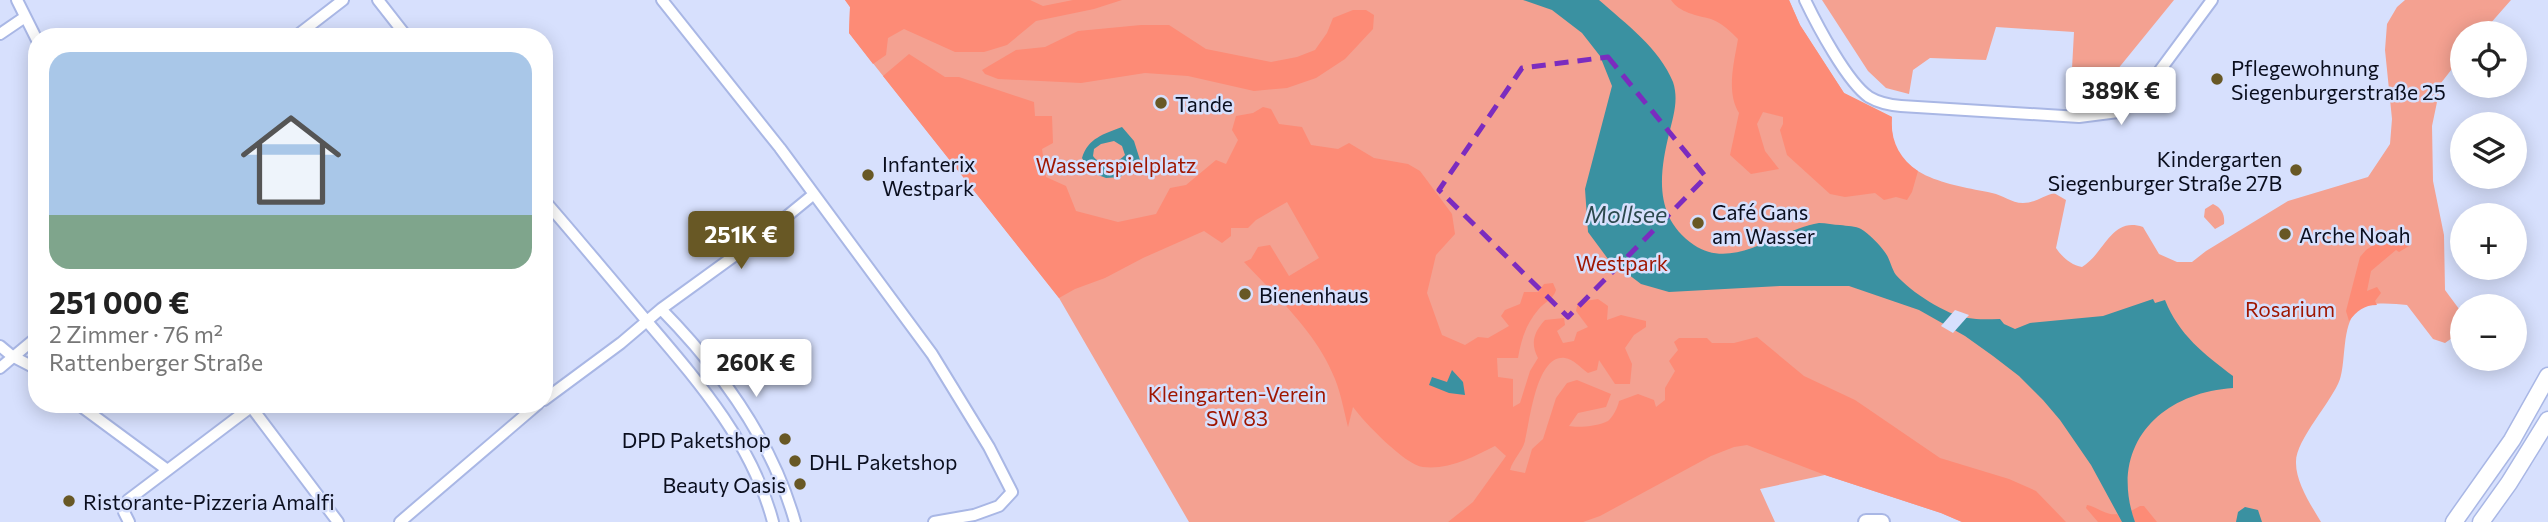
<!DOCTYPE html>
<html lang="de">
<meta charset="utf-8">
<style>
:root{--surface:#fff;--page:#f2f2f2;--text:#222;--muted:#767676;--accent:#685825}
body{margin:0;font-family:Commissioner,sans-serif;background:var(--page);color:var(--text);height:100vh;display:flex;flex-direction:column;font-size:26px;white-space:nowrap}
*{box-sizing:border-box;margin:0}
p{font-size:23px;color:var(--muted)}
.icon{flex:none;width:38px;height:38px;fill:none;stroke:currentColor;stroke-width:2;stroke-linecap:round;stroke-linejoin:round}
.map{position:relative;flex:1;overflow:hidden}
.details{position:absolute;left:28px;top:28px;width:525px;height:385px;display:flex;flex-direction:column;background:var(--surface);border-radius:28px;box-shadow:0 4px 18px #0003}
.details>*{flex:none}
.fabs{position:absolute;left:2450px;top:21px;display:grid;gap:14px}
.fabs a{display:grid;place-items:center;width:77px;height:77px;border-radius:50%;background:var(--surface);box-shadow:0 4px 18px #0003;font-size:35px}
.price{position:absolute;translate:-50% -60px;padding:0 16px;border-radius:7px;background:#fff;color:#222;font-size:23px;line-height:46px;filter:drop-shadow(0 2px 4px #0008)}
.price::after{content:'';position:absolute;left:50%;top:42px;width:21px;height:16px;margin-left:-10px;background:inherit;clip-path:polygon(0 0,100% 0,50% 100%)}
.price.selected{background:var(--accent);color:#fff}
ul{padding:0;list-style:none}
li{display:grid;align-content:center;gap:14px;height:371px;padding:0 21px}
li span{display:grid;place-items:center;height:217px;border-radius:21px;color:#555}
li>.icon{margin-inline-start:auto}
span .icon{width:126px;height:126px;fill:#fffc;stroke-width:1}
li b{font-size:30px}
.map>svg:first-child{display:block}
.green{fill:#f4a191}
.forest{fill:#fd8b76}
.water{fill:#3a91a1;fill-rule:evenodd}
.pier{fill:#d7e0fd}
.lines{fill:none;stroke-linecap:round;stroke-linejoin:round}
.minor-casing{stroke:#a9b7e5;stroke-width:14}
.tertiary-casing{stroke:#a9b7e5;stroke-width:18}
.secondary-casing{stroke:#a9b7e5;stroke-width:19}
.minor{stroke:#fff;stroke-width:10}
.tertiary{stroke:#fff;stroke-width:14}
.secondary{stroke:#fff;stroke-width:16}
.marked{fill:none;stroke:#7b2cbf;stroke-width:5;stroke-dasharray:14 9;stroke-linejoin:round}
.poi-dot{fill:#685825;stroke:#d7e0fd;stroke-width:2.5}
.labels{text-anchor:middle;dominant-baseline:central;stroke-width:5;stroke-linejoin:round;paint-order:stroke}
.poi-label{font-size:21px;fill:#0a0e1e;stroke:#d7e0fd;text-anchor:start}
.park-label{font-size:21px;fill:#9f1601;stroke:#d7e0fd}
.water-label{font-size:23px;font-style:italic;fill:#2d494e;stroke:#d7e0fd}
</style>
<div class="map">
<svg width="2548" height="522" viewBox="0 0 2548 522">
<rect width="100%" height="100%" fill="#d7e0fd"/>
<!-- green -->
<path class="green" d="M845,0H1789L1800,25L1844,93L1892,117C1886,177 1948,184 1992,193C2003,195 2011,203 2023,203C2035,203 2043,196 2054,193L2066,200L2056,248C2062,257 2071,265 2082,267C2105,253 2111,216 2143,227L2159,254L2177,262H2192L2206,251L2288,201L2368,177L2390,144L2392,119L2385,50L2387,24L2397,7L2405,0H2511L2482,33H2462V56L2441,83L2432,126L2433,181L2444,235L2445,290L2462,313V331L2445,343L2433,339L2407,305C2392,304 2368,300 2356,312C2342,325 2346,361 2340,379C2332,402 2295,440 2296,463C2296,483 2311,505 2321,522H1962L1941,513L1825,475L1760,489L1775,522H1189L1059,298L849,33L850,7Z
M1822,0H2174L2104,86L2090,97L2070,105L2074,32L1996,27L1986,60L1930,58L1913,70L1909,94L1886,88L1868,71Z
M2213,204C2222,208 2225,215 2224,224L2215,229L2204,217L2205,209Z"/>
<!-- forest -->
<path class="forest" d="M845,0H1030L1043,6L1073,0H1122L1094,9L1036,21L1007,45L984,52H955L904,29L888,38L886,55L873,64L849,33L850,7Z
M1671,0H1789L1800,25L1844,93L1892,117C1890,140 1899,158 1918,171L1912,192L1907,200L1896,197L1884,200L1875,193L1845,197L1830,194L1787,155L1780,130L1783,124V117L1763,112L1757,124L1765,151L1779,169L1751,174L1730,155L1739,113C1726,92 1734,63 1738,39C1730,31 1722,23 1711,19C1696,15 1680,13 1671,0Z
M1353,10H1366L1374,15L1373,29L1345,59L1316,78L1287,88L1254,91L1188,76L1145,73L1081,83L998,79L985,74L982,70L1016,50L1045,47L1078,31L1141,25H1169L1206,49L1271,62L1297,57L1315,50L1327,33L1333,18Z
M909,54L945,77H959L1034,102L1035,116H1052L1053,143L1042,149L1046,177L1066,186L1076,211L1118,222L1156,214L1170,188L1186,185L1216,160L1226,164L1238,140L1232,130L1236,116L1253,113L1263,107L1271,109L1279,124L1302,127L1311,145L1338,149L1349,143L1374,158L1408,164L1420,171L1452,214L1455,234L1436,255L1427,293L1442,335L1465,345L1478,337L1488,338L1509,326L1501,316L1505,310L1520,304L1524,292H1538L1544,284L1553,283L1556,290C1553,300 1544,302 1538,310C1526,324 1521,340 1518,358H1497L1498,377L1513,379V407L1520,403L1530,371L1538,358C1530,343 1534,332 1545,320L1564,318L1565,325L1557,331L1563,343L1574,341L1577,332L1588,327L1576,311L1578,302L1598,299L1608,306L1607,320L1621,315L1646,321V327L1634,335L1625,348L1632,364L1630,384H1615L1599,360L1597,370L1588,373C1581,368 1573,359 1565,358C1536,354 1530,422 1525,441C1522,452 1513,459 1510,470L1525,473L1532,449L1543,439L1556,398L1567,383L1577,380L1611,394L1606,407L1578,413L1569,426C1578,428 1599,426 1608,421C1613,417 1618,407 1619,401L1638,394L1654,400L1656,407L1665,400V388L1675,371L1669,361L1678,350L1674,342L1679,338H1707L1712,343H1734L1757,337L1804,376L1855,400L1940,458L2009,479L2036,491L2066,522H1962L1941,513L1825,475L1747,445L1734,447L1711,456L1600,516L1583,522H1448L1473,502L1506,456L1495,446C1473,457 1449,470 1423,467C1405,465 1364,422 1353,407L1348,427C1344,411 1341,394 1335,379C1317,333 1277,297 1244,262L1251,259L1258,247L1270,245L1289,276L1319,258L1287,202L1256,220L1248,228H1231V236L1222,243L1204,231L1143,258L1105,278L1075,289L1059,298L883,76Z
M2404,236L2410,239L2409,246L2399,252L2396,250L2371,271L2367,291L2377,287L2381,293L2375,301L2377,305C2364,305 2357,311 2349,321L2346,311L2360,257L2366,250L2372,246Z
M2087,505C2097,507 2107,516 2117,514L2122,522H2098L2086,508Z
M2140,506H2144L2157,522H2135L2131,511Z"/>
<!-- water -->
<path class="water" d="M1523,0H1599C1625,23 1660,49 1673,82C1679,100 1673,117 1669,134C1659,175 1654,218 1694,245C1734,272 1779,229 1819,223C1826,223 1834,225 1840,225C1847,226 1856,226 1861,229C1869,234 1879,244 1884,251C1890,258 1891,268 1896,275C1911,292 1946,315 1968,318C1979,320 1990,319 2000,319L2004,324L2015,329L2030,323L2103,316L2153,299L2155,303L2165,300C2179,335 2204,354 2233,376V388C2159,393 2108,447 2135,522H2122L2091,465L2060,420L2043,400L2019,376L1993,356L1965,336L1919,310L1849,286H1780L1669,292L1641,284L1608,259L1588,232L1585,189L1612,86L1600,56L1582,33L1552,10Z
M1122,127L1134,141L1140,160L1120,177L1106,178L1090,172L1082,158C1088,138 1104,134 1122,127ZM1114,141L1122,146L1125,155C1115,165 1102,168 1093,156L1094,149L1101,144Z
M1452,370L1463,382L1465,395L1449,393L1429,385L1432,377L1447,382Z
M2245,507L2258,510L2262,522H2236L2238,512Z"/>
<!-- pier -->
<path class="pier" d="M1955,310L1969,315L1953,333L1941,326Z"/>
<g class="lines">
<!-- minor casing -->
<g class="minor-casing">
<path id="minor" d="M17,0L37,40
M378,0L407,37
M662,0L780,148L932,354L989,447L1012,492L999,506L974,515L934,522
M1805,0C1817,25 1847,82 1869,97C1879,103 1889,105 1901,106L2079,117L2118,112L2144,92L2212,0
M0,34L25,17
M295,37L343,0
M544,200C578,239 611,279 645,319C697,380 752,442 773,522
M661,309C720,369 772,440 795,522
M0,346L12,356L37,369
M0,368L37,337
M544,400L621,343L661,309L770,230L814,194
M78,404L166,469
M249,404L338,522
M129,522L124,512L128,500L251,407
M400,522L538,404"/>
</g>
<!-- tertiary casing -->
<g class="tertiary-casing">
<path id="tertiary" d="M1866,522H1882"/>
</g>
<!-- secondary casing -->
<g class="secondary-casing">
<path id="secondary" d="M2454,522L2512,440L2548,376
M2481,522L2509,483L2548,420"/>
</g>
<!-- minor -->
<use href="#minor" class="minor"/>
<!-- tertiary -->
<use href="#tertiary" class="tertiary"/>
<!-- secondary -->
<use href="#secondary" class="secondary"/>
</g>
<!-- marked area -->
<path class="marked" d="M1608,57L1706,177L1568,317L1439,190L1522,68Z"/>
<!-- markers -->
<g class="poi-dot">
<circle cx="2217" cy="79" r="7"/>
<circle cx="1161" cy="103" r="7"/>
<circle cx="2296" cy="170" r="7"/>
<circle cx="868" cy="175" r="7"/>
<circle cx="1698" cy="223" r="7"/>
<circle cx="2285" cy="234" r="7"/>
<circle cx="1245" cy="294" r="7"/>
<circle cx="785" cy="439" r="7"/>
<circle cx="795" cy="461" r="7"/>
<circle cx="800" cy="484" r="7"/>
<circle cx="69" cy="501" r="7"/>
</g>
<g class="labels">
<!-- poi labels -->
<g class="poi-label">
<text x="2231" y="67">Pflegewohnung<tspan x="2231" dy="24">Siegenburgerstraße 25</tspan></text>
<text x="1175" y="103">Tande</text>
<text x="2282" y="158" text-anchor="end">Kindergarten<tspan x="2282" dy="24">Siegenburger Straße 27B</tspan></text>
<text x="882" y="163">Infanterix<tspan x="882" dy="24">Westpark</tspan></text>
<text x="1712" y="211">Café Gans<tspan x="1712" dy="24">am Wasser</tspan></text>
<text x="2299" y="234">Arche Noah</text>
<text x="1259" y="294">Bienenhaus</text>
<text x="771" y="439" text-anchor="end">DPD Paketshop</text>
<text x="809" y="461">DHL Paketshop</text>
<text x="786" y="484" text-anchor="end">Beauty Oasis</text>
<text x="83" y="501">Ristorante-Pizzeria Amalfi</text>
</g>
<!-- park labels -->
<g class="park-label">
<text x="1116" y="164">Wasserspielplatz</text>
<text x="1622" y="262">Westpark</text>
<text x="2290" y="308">Rosarium</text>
<text x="1237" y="393">Kleingarten-Verein<tspan x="1237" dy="24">SW 83</tspan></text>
</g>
<!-- water labels -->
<g class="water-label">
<text x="1626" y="214">Mollsee</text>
</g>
</g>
</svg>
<div class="fabs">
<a><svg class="icon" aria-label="locate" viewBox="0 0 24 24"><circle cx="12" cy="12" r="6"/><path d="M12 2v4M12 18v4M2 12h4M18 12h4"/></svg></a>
<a><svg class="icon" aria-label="layers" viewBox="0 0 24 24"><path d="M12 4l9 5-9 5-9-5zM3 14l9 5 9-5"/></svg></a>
<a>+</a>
<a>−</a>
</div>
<b class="price" style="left:2121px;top:127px">389K €</b>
<b class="price selected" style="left:741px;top:271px">251K €</b>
<b class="price" style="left:756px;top:399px">260K €</b>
<section class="details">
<ul>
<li><span style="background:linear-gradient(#a9c7e8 75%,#7fa58c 0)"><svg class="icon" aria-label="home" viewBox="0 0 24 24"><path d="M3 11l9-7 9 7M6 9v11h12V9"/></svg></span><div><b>251 000 €</b><p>2 Zimmer · 76 m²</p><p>Rattenberger Straße</p></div></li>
</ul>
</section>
</div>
